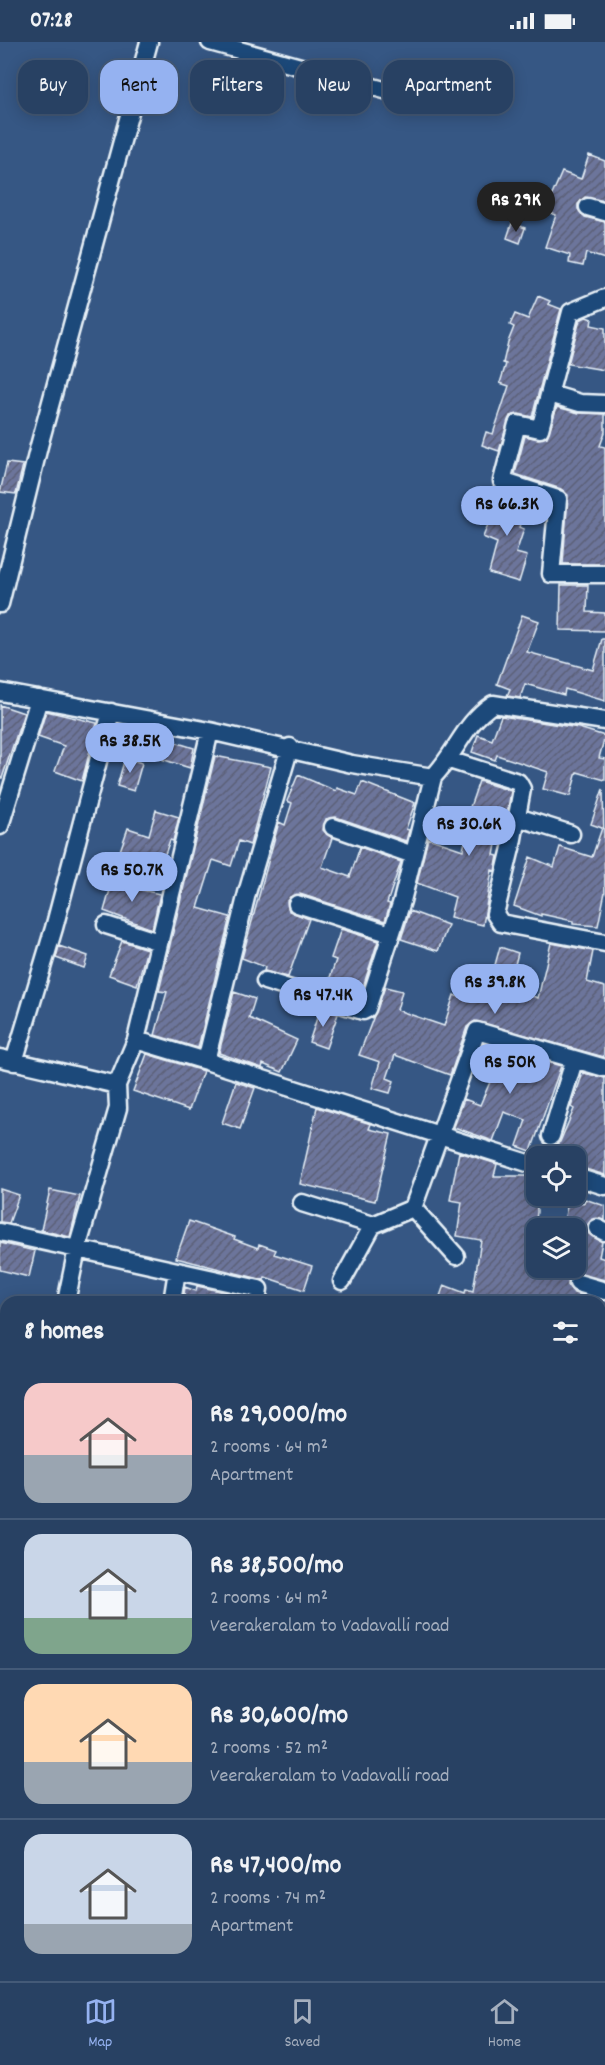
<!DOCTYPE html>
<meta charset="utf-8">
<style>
:root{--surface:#284163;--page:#344c6c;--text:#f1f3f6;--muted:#a5afbe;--line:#445a78;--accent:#95b2f1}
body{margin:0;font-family:Dekko,sans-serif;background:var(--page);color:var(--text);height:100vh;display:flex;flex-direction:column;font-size:22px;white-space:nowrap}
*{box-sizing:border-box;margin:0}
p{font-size:20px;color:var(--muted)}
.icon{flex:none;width:33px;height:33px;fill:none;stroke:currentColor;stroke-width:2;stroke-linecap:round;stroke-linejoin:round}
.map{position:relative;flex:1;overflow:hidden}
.sheet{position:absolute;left:0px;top:1254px;width:606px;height:686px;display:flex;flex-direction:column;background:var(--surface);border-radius:18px 18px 0 0;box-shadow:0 3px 15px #0003,0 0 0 2px var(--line)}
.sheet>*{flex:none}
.top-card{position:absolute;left:18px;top:18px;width:570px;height:54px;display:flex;gap:12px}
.controls{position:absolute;left:526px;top:1104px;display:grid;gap:12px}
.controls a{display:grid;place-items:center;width:60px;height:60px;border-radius:12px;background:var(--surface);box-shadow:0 3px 15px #0003,0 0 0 2px var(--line);font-size:30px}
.price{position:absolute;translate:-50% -51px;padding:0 14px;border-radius:21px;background:var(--accent);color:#111;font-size:20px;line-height:39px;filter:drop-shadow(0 2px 3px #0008)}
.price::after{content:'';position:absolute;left:50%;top:36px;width:18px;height:14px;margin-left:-9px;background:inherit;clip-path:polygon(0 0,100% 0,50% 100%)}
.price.active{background:#222;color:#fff}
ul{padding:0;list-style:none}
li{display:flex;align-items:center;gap:18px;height:150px;padding:0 24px}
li+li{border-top:2px solid var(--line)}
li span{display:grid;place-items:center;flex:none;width:168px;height:120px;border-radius:18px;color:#555}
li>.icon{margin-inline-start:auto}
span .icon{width:72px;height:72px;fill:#fffc;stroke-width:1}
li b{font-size:26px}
h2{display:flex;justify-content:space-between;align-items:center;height:72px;padding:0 24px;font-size:26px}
.chip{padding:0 21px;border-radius:18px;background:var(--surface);box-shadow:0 3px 15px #0003,0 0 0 2px var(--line);font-size:21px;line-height:54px}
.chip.active{background:var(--accent);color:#111}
.status{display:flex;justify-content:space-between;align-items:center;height:42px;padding:0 30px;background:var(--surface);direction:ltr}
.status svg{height:16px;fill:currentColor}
.tab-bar{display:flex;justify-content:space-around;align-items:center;height:84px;border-top:2px solid var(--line);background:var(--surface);font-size:16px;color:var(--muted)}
.tab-bar a{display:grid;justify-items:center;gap:3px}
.tab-bar .active{color:var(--accent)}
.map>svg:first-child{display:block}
.building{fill:url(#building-hatch);stroke:#e8f1f8;stroke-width:1.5}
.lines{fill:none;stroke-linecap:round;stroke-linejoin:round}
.minor-casing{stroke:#e8f1f8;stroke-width:21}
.minor{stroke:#1f4a7a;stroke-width:16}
</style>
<div class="status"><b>07:28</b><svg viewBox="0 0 49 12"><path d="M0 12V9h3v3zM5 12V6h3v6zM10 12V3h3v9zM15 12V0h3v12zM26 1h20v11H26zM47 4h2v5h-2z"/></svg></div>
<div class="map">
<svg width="605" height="1939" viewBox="0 0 605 1939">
<defs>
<pattern id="building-hatch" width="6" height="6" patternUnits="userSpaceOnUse" patternTransform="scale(1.5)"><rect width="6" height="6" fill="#6c749b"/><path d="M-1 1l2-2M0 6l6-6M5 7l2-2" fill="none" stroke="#5b6077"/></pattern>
</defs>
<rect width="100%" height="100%" fill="#365784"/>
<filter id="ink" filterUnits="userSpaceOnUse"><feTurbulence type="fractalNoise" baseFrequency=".0167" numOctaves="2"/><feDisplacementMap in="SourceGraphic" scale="12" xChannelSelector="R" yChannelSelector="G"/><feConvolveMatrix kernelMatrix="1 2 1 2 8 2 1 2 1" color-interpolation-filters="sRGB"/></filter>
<g filter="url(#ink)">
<!-- building -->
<path class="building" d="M589,113L605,119V159L585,155L578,162V167L585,175L605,180V217L586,211L583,224L569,221L570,213L545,205L556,173L545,169L562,130L581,137Z
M512,181L525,186L520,201L507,196Z
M538,254L550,259L548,262L561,267L532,375L519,372L510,374L499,409L482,403L486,390L493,392L509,344L500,341L506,322L503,321L508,300L514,285L510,283L515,272L528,277Z
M586,275L592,277L591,283L605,286V328L568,322L580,278Z
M557,365L579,371L605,372V390L600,404L605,405V522H563L568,453L561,447L515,432L525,394L538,397L547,395Z
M7,421L23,423L16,452L0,450Z
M501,450L529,459L519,485L524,487L516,511L527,514L519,540L489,531L497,501L483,495Z
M561,543H588L587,570L605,571V589L560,588Z
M522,573L539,579L527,610L593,628L602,597H605V659L565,647L564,653L525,642L520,656L507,654L510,647L497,642Z
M0,663L24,671L2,736H0Z
M46,669L97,681L82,739L55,729L64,704L38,695Z
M501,674L579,686L605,694L599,716L605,717V738L577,730L570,754L543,747L548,730L497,713L495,718L472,710L478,693L492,698Z
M162,696L194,706L190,726L155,715Z
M215,714L271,725L250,803L239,799L231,824L213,818L198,866L230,875L198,1006L155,993L167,950L159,949Z
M125,716L142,721L134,749L117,744Z
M298,733L336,749L337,746L357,753L362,740L415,761L406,787L409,788L406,799L336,775L326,777L323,788L332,796L322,825L350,835L360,805L401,820L387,861L390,862L385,879L300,852L290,855L287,859L289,869L309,877L288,935L264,929L265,925L242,916L279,780L285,783L292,761L287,759Z
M479,739L511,749L506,778L501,776L494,813L498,814L495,829L492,828L483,883L450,875L455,855L417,841L428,796L463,808L473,766L470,765Z
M603,747L605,850L598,884L573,882V879L541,872V874L514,864L530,815L554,825L560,805L592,815L602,786L591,782Z
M156,768L179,775L173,799L170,798L161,823L120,809L128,786L149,793Z
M114,834L135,841L133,846L160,852L152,887L104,869Z
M410,869L448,883L438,909L401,897Z
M341,887L378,899L359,957L326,947L336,918L331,916Z
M122,899L147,907L137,943L109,933Z
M551,901L593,909L587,940L605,945L604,1015L475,979L467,985L450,1033L395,1013L387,1036L394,1039L390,1051L372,1046L380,1020L359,1013L385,945L402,949L397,968L444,984L454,953L459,955L463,941L488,948L500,905L518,911L509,946L538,956Z
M59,904L88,914L84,926L56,916Z
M234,950L255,957L249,976L297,998L282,1030L263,1022L262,1026L219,1011Z
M320,967L338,972L326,1006L309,1000Z
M484,1002L561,1024L531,1109L517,1104L526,1078L504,1070L493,1099L454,1085L464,1057L480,1063L493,1033L475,1027Z
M147,1012L203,1029L189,1068L133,1049Z
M583,1031L605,1036V1133L576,1124V1114H549L553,1104L560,1100L574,1067L571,1065Z
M236,1040L255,1046L240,1087L222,1081Z
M317,1065L371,1082L369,1087L391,1092L375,1159L300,1142Z
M459,1110L497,1122L494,1134H536L537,1170L533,1197H537V1226H576V1186H570L571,1181L564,1180L568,1158L584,1161L585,1157L605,1164V1178L592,1177L587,1186L589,1192L602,1200L599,1215L605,1217V1238L576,1231L570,1234L568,1243L574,1251L605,1260H438L444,1243L465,1251L466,1247L473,1249L481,1198L457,1194L462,1160L450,1158Z
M0,1147L19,1153L9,1181L0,1180Z
M50,1148L80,1154L70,1195L41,1188Z
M189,1179L235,1195L234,1197L258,1206L259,1202L276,1208L274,1212L312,1224L304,1248L265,1235L264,1238L176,1216Z
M0,1201L35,1209L29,1235L0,1228Z
M197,1244L247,1255V1260H183L185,1245L196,1249Z"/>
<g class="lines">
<!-- minor casing -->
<g class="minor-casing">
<path id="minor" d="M210,0L424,59
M588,165L605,170
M605,256L571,270L540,387L517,382L502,439L558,457L551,532H605
M550,352L580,361L605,362
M0,562L39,404L149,0
M0,650L210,689L352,722L433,735C457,710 464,681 493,662L605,679
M290,705L247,851L206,1019L537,1124
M449,718L518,740L522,747L512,802L495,872L501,881L605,901
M517,775L571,792
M0,784L39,657
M333,785L413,813
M297,862L391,892
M106,883L159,900
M265,939L363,969L367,967L402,859L433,735
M136,998L206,1019
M0,1016L117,1043
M14,1020L54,886L111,670
M551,1094L574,1019
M576,1135L605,1144
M302,1161L373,1183L413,1166L477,989L605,1026
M413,1166L456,1214
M597,1186L605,1190
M0,1190L259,1247L257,1260
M342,1239L373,1183
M578,1241L605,1249
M66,1260L77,1207L118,1066L117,1043L136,998L210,689
M172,1260L177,1229
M600,1336L605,1338
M0,1450L6,1451
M600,1575L605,1570
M600,1837L605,1838
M0,1863H6
M590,1934L605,1936
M296,1939L299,1934"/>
</g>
<!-- minor -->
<use href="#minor" class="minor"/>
</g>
</g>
</svg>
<div class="controls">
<a><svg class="icon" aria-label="locate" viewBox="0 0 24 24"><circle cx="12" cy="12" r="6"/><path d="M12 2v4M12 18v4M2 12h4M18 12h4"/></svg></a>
<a><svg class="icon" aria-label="layers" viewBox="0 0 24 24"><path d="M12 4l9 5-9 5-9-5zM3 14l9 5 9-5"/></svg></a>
</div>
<b class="price active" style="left:516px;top:191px">Rs 29K</b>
<b class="price" style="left:507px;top:495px">Rs 66.3K</b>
<b class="price" style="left:130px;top:732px">Rs 38.5K</b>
<b class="price" style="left:469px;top:815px">Rs 30.6K</b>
<b class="price" style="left:132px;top:861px">Rs 50.7K</b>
<b class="price" style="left:495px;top:973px">Rs 39.8K</b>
<b class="price" style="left:323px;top:986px">Rs 47.4K</b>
<b class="price" style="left:510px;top:1053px">Rs 50K</b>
<div class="top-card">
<a class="chip">Buy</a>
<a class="chip active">Rent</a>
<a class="chip">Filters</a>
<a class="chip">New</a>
<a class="chip">Apartment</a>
</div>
<section class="sheet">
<h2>8 homes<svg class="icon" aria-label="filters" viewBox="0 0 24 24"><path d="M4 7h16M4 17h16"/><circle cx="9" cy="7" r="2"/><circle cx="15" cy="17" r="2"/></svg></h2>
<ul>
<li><span style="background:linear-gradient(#f6c9c9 60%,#9aa5b1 0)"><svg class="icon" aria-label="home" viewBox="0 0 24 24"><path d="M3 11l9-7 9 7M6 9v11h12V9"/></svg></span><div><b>Rs 29,000/mo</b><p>2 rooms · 64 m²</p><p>Apartment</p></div></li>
<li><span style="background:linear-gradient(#c9d6e8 70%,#7fa58c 0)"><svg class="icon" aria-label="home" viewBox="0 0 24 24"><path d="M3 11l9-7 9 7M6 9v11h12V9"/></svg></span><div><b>Rs 38,500/mo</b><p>2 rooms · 64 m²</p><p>Veerakeralam to Vadavalli road</p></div></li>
<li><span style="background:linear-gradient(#ffd9b3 65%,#9aa5b1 0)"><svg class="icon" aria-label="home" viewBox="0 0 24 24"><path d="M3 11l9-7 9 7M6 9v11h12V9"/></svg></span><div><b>Rs 30,600/mo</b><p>2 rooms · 52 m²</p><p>Veerakeralam to Vadavalli road</p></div></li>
<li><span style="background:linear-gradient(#c9d6e8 75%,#9aa5b1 0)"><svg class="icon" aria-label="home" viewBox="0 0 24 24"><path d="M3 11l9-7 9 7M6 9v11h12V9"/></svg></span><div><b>Rs 47,400/mo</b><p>2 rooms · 74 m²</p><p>Apartment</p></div></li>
</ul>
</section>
</div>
<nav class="tab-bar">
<a class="active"><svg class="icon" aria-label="map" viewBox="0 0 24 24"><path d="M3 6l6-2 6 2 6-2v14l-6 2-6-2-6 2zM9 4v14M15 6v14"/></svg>Map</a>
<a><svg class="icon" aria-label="saved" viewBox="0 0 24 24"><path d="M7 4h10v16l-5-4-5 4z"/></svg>Saved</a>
<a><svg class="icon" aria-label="home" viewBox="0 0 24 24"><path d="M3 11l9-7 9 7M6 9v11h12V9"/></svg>Home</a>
</nav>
